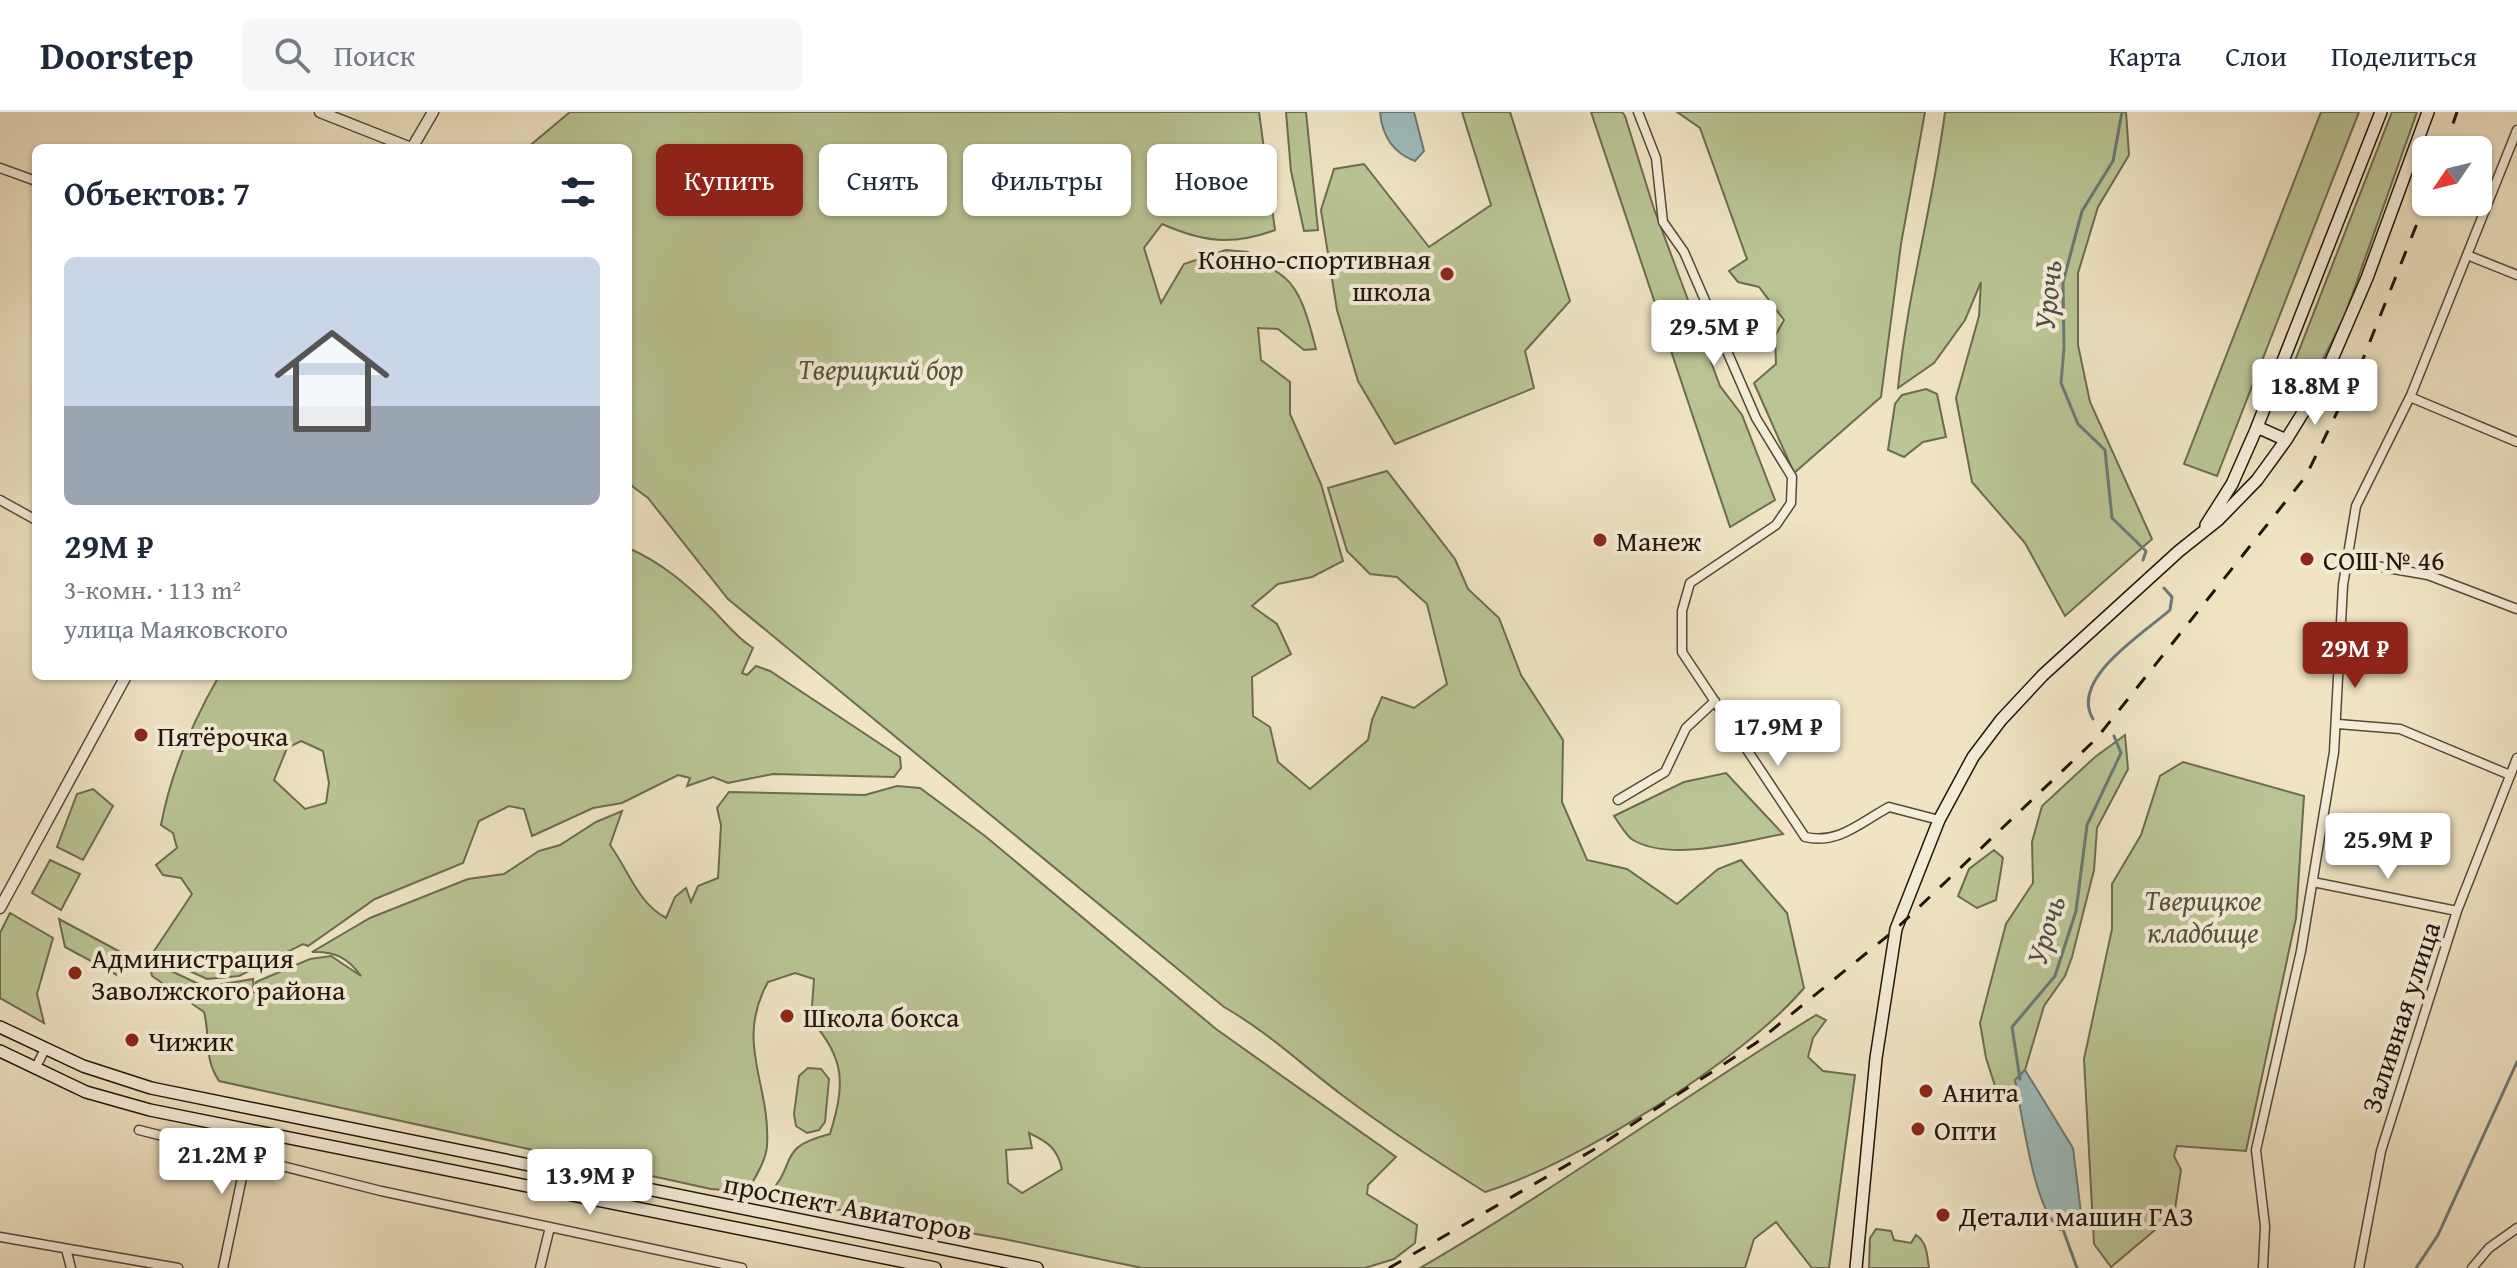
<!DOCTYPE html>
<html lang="ru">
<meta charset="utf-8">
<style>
:root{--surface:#fff;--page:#f6f6f7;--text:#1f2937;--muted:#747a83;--line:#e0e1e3;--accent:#8f2418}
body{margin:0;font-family:"Gentium Book Plus",serif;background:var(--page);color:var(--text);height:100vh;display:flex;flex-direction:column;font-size:30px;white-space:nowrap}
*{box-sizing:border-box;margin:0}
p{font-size:26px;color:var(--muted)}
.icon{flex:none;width:44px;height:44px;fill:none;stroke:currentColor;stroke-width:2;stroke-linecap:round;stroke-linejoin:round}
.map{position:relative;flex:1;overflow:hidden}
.details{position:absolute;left:32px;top:32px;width:600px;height:536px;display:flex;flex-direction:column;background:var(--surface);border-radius:12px;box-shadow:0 2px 6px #0004}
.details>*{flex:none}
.top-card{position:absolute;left:656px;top:32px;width:760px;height:72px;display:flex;gap:16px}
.needle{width:52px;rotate:235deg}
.controls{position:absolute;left:2412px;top:24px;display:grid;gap:16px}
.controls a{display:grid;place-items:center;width:80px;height:80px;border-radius:12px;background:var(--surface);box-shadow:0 2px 6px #0004;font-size:40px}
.price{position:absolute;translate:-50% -68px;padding:0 18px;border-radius:8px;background:#fff;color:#222;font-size:26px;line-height:52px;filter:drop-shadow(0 2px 4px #0008)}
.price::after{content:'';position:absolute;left:50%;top:48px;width:24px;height:18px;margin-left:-12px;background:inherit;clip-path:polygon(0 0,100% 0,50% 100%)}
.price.current{background:var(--accent);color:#fff}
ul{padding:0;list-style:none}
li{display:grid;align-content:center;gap:16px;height:424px;padding:0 32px}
li span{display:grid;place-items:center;height:248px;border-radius:12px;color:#555}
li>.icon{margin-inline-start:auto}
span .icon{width:144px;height:144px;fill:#fffc;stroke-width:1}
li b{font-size:34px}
h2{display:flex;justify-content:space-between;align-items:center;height:96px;padding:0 32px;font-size:34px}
.chip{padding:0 28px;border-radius:12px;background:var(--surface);box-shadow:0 2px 6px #0004;font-size:28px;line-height:72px}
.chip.current{background:var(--accent);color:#fff}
header{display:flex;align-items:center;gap:48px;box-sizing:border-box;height:112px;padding:0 40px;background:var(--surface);border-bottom:2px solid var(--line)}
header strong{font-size:38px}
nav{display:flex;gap:44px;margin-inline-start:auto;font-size:28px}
.search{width:560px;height:72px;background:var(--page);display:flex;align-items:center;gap:20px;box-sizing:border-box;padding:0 28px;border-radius:12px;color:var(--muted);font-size:30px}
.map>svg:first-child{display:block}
.green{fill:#bac494;stroke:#6d6c50;stroke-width:2;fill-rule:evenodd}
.water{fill:#9ebcbd;stroke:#6c7976;stroke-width:2}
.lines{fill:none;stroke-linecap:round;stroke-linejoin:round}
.stream{stroke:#6c7976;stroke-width:3}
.minor-casing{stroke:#54493a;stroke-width:11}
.tertiary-casing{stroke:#54493a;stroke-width:13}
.secondary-casing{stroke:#20150c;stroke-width:14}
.minor{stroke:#f5edd9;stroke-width:8}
.tertiary{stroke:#f5edd9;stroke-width:10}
.secondary{stroke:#f5edd9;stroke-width:11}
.rail{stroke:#20150c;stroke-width:3;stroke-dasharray:14 14;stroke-linecap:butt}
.poi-dot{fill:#8f2418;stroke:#f5edd9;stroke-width:3}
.labels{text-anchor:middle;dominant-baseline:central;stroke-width:8;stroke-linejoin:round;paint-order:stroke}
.poi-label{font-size:28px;fill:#20150c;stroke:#f5edd9;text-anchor:start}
.park-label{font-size:28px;font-style:italic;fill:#56523c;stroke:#f5edd9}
.street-label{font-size:28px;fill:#20150c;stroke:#f5edd9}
.water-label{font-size:30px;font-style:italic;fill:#4c4f4a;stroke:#f5edd9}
</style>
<header>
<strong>Doorstep</strong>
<div class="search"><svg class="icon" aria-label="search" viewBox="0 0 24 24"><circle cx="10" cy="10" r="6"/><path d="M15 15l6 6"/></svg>Поиск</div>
<nav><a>Карта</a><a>Слои</a><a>Поделиться</a></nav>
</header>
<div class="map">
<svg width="2517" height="1156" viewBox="0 0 2517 1156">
<rect width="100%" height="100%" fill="#f0e4c4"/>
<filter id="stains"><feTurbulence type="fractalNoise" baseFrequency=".0025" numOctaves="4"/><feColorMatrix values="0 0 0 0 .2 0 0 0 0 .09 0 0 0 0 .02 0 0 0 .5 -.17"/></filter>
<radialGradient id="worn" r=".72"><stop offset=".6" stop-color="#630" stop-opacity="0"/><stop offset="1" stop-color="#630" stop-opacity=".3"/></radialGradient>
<!-- green -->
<path class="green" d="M570,0H1259L1275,118C1232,134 1203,130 1162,112L1144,136L1161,191L1184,152L1226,138L1248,140C1259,152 1273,155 1285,166C1303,181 1310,215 1316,237L1304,238L1278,217L1258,216L1261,248L1290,270V302L1321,372L1343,449L1312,465L1278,472L1252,494L1277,512L1291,542L1252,565L1253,604L1270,615L1278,650L1310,677L1368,628L1372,608L1382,585L1414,596L1447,572L1427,492L1397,465L1370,462L1347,439L1328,376L1387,359L1455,447L1468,477L1499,506L1521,563L1563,628L1562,690L1587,748L1627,757L1677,792L1718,757L1741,748L1787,801L1804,876C1742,949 1576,1052 1485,1080C1436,1049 1388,1018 1342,983C1302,953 1268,920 1224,895L728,487L648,386L628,371V36H527Z
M1286,0H1306L1318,118L1304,119L1291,59Z
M1462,0H1510L1570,189L1525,239L1534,276L1395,332L1358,269L1337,198L1321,98L1334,57L1364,52L1429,135L1491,93Z
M1591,0H1622L1625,4L1653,94L1720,274L1742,303L1775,388L1730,415Z
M1677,0H1925L1901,132L1881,285L1794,361L1754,271L1776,252L1775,224L1784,208L1759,175L1738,170L1729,159L1747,147L1700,16Z
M1945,0H2126L2129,43L2098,95L2078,161V233L2090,290L2152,427L2065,504L2025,431L1972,370L1956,286L1979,204L1981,170L1965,208L1934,251L1898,276C1907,183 1933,93 1945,0Z
M2321,0H2359L2217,364L2184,352Z
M2392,0H2417L2345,203L2303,288L2284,277Z
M1926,277L1937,282L1946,325L1923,330L1904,345L1888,338L1895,292L1902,283Z
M628,436C661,450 686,472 711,496C726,511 736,525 753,536L742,561L747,563L756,554L770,559L900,645L901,656L894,665L773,662L728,671L713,665L687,674L690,666L678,663L622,691L593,696L532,724L524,697L509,694L479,709L463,751L375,787L308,834L303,832L239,864L207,867L152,842L192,782L181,766L163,763L156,753L177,736L173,721L161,713C171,659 192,611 219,564H628ZM301,629L323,639L329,671L326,691L305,697L274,668L287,636Z
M2125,623L2128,657L2097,716L2094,758L2072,845L2065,864L2044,894L2025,958L2015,968L2020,990L1997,980L1986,946L1980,911L2006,812L2033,771L2032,730L2042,694L2095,645Z
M2183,650L2304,684L2296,806L2246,1039L2177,1034L2174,1044L2181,1058L2173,1110L2161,1113L2111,1155L2094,1132L2084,947L2112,817V772L2141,723L2160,664Z
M1726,661L1783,722C1742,730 1671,750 1633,728C1626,724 1619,711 1614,704L1684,670Z
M897,674L920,676L985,724L1216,917L1396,1045L1368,1073L1367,1082L1417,1113L1415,1131L1394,1147L1365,1156H1142L1004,1127L766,1085C800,1051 774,1036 830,1022C845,973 846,947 811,908L814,867L795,861L768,870C734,931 771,972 767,1034C766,1049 754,1067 747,1080L711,1077L219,969C203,944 211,928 204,900L152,864L148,848L205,875L253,867L254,881L256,870L310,847L331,844L361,864C348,846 335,839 312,840L370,806L468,767L504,762L539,739L560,733L596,710L622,699L610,733C629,759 637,790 666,806L675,785L686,776L691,790L698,774L718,766L721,713L717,696L729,680L865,683ZM1029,1021C1048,1030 1057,1036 1062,1057L1022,1081L1008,1071L1006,1038L1032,1036Z
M93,677L113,694L83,748L57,735L77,682Z
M1994,738L2003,746L1996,788L1977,796L1958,784L1969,757Z
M50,748L80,762L61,798L32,781Z
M10,801L53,826L37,882L44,911L0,886V821Z
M59,807L126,843L117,863L65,835Z
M1816,903L1826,908L1813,926L1808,945L1823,959L1855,963L1829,1156H1812L1776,1110L1754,1127L1745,1156H1420C1556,1077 1683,985 1816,903Z
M808,956L821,957L829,967L825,1010L819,1018L807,1021L796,1014L794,1002L799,964Z
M1876,1117L1891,1119L1894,1128L1911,1131L1916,1123C1927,1130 1927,1143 1929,1156H1869L1870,1126Z"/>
<!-- water -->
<path class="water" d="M1380,0H1414L1424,39L1415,49C1393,41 1382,23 1380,0Z
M2025,958L2073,1036L2081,1101L2060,1118C2033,1095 2023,1005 2015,968Z"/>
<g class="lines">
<!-- stream -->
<path class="stream" d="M2122,0L2113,49L2082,99L2063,170L2064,236L2061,271L2078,312L2105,338L2112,406L2146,439L2143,448
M2093,607C2069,567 2143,522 2170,498L2172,485L2164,476
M2020,967L2012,915L2055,864L2076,799L2087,713L2121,641L2114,624
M2061,1112L2077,1156
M2416,1156L2438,1123L2517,950"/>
<!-- minor casing -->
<g class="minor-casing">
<path id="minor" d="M1638,0L1656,46L1663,110L1684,140L1756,306L1792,365L1791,391L1776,413L1690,471L1682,499V540L1805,725C1838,733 1861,710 1889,695L1939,708
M0,56L36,69
M2467,143L2517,163
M2410,285L2517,330
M0,388L36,408
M2347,449L2428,463L2517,497
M2338,612L2400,617L2510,663
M1618,688L1665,660L1686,616L1715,589
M2313,770L2457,799
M35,957L45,937
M139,1018L381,1079L742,1156
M0,1125L178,1156
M66,1137L71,1156
M223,1156L252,1018
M540,1156L550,1115
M2263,1156L2265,1114L2256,1038L2301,839L2334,640L2343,473L2356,394L2411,283L2517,18
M2359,1156L2381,1039L2457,799L2517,646
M2472,1156L2489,1136L2517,1116"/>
</g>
<!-- tertiary casing -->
<g class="tertiary-casing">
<path id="tertiary" d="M320,0L411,36
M412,36L433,0
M0,796L126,564"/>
</g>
<!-- secondary casing -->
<g class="secondary-casing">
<path id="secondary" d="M2257,315L2286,328
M2206,413L2232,372L2255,320L2381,0
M0,915L83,954L151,976L1037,1156
M0,939L86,980L150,998L935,1156
M1856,1156L1876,946L1896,817L1939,708L1973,645L2001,608L2043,563L2179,439L2218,408L2257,368L2286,328L2323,268L2367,166L2428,0"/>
</g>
<!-- minor -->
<use href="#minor" class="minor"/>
<!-- tertiary -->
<use href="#tertiary" class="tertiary"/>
<!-- secondary -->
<use href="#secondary" class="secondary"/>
<!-- rail -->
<path class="rail" d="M2444,38L2457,0
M1389,1156L1593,1038L1756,931L1896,817L2096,627L2306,364L2363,247L2426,89"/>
</g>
<!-- markers -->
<g class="poi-dot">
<circle cx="1447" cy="162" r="8"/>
<circle cx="1600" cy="428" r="8"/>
<circle cx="2307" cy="447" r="8"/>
<circle cx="141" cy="623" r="8"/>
<circle cx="75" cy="861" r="8"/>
<circle cx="787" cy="904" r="8"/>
<circle cx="132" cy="928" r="8"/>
<circle cx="1926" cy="979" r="8"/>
<circle cx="1918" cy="1017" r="8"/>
<circle cx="1943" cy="1103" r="8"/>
</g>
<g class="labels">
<!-- poi labels -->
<g class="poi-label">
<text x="1431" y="146" text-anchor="end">Конно-спортивная<tspan x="1431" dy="32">школа</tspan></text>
<text x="1616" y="428">Манеж</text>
<text x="2323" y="447">СОШ № 46</text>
<text x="157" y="623">Пятёрочка</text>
<text x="91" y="845">Администрация<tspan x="91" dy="32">Заволжского района</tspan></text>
<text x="803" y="904">Школа бокса</text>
<text x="148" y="928">Чижик</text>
<text x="1942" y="979">Анита</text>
<text x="1934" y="1017">Опти</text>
<text x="1959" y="1103">Детали машин ГАЗ</text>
</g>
<!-- park labels -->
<g class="park-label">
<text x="881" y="256">Тверицкий бор</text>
<text x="2203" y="787">Тверицкое<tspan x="2203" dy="32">кладбище</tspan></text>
</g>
<!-- street labels -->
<g class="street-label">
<text transform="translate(2400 905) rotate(-72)">Заливная улица</text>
<text transform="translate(848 1094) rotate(11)">проспект Авиаторов</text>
</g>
<!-- water labels -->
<g class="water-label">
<text transform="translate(2047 183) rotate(-84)">Урочь</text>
<text transform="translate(2045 818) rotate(-73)">Урочь</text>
</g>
</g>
<rect width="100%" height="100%" filter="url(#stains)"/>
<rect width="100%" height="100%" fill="url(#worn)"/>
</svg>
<div class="controls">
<a><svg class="needle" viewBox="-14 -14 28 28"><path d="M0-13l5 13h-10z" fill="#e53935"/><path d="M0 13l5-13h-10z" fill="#747a83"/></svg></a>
</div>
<b class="price" style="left:1714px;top:256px">29.5M ₽</b>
<b class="price" style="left:2315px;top:315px">18.8M ₽</b>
<b class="price current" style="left:2355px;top:578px">29M ₽</b>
<b class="price" style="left:1778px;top:656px">17.9M ₽</b>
<b class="price" style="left:2388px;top:769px">25.9M ₽</b>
<b class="price" style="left:222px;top:1084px">21.2M ₽</b>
<b class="price" style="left:590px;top:1105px">13.9M ₽</b>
<div class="top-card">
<a class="chip current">Купить</a>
<a class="chip">Снять</a>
<a class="chip">Фильтры</a>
<a class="chip">Новое</a>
</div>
<section class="details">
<h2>Объектов: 7<svg class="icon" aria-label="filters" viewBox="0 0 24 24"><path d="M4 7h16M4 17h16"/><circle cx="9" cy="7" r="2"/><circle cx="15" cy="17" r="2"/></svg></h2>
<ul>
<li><span style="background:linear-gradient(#c9d6e8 60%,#9aa5b1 0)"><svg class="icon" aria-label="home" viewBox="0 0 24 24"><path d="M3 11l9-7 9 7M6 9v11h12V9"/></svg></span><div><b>29M ₽</b><p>3-комн. · 113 m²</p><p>улица Маяковского</p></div></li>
</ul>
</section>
</div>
